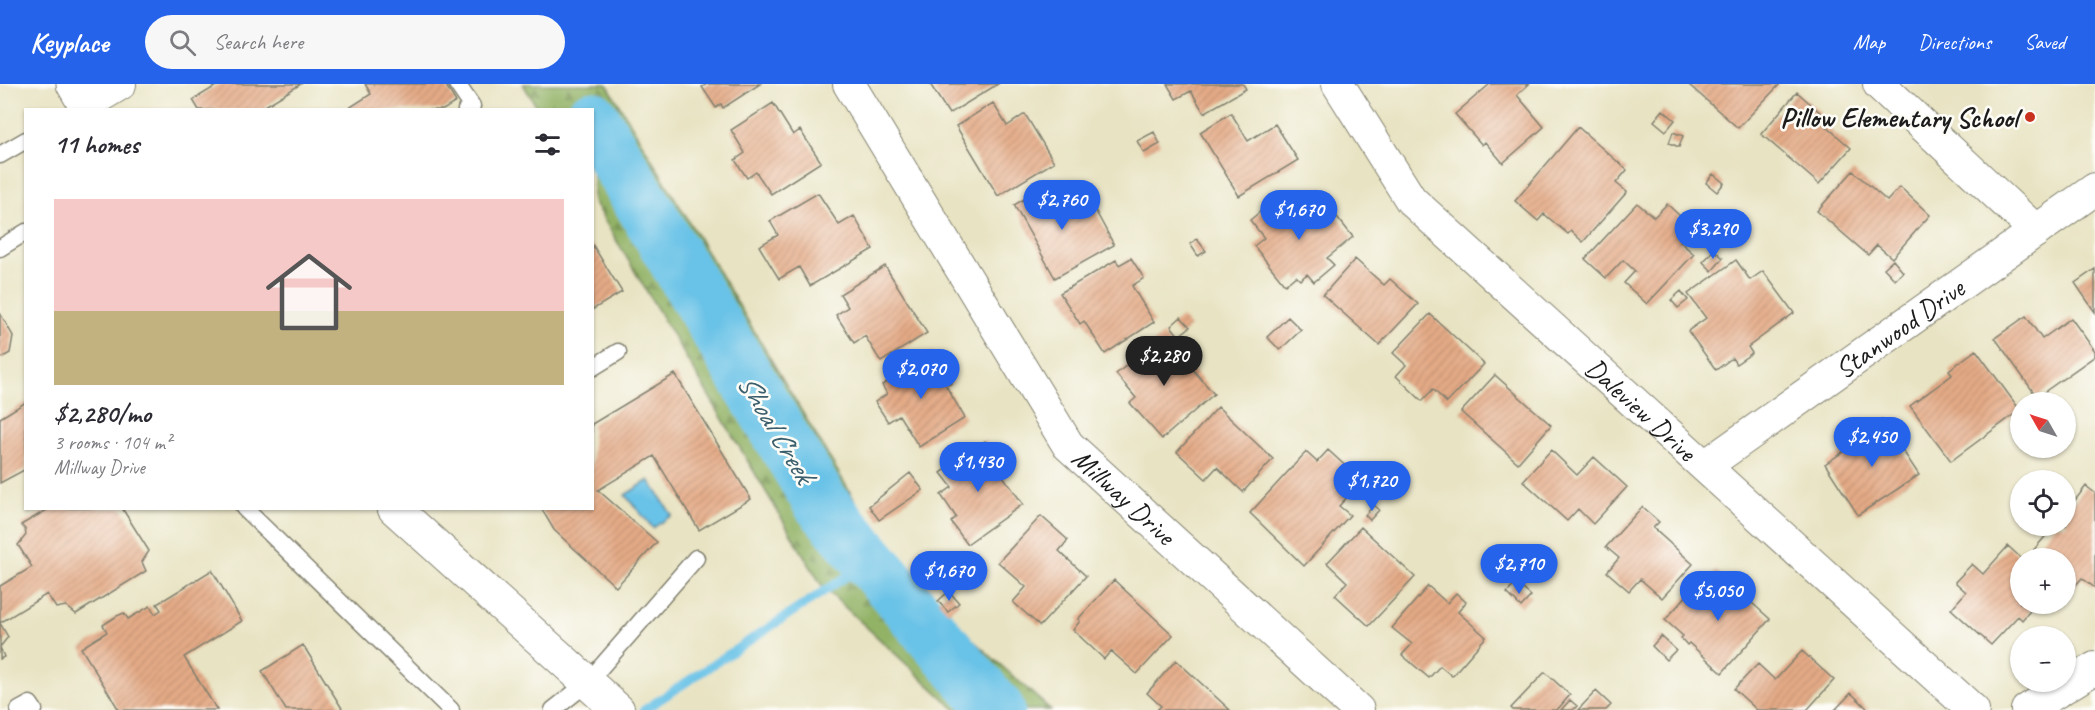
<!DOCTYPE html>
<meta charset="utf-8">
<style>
:root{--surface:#fff;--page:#f7f7f7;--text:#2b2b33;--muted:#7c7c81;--accent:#2563eb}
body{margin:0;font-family:Caveat,sans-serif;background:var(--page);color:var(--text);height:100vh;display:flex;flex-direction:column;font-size:22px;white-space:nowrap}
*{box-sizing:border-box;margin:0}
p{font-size:20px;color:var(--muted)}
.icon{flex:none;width:33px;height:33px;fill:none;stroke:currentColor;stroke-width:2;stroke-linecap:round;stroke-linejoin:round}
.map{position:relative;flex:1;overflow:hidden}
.details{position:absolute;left:24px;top:24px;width:570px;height:402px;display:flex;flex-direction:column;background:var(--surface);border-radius:0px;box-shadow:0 2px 4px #0004}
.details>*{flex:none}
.needle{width:39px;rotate:309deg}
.tools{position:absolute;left:2010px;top:308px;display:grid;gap:12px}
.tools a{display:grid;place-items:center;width:66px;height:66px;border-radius:50%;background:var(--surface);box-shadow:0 2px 4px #0004;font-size:30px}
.price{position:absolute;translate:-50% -51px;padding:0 14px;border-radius:21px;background:var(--accent);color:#fff;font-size:20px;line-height:39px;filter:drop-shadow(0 2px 3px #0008)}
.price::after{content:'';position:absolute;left:50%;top:36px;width:18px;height:14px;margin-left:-9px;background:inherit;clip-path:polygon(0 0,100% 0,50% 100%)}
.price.on{background:#222;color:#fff}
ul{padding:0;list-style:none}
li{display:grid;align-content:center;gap:12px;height:318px;padding:0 30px}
li span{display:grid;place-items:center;height:186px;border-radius:0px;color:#555}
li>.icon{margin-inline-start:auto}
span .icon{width:108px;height:108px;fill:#fffc;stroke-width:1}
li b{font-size:26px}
h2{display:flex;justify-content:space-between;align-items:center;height:72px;padding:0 30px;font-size:26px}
header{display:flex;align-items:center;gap:36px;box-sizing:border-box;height:84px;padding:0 30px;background:var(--accent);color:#fff}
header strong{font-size:28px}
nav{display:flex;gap:33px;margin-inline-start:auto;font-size:21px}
.search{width:420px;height:54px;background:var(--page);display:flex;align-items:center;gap:15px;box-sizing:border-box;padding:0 21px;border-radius:33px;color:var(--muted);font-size:22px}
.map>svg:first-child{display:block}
.forest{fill:url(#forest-firs);stroke:#576741;stroke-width:1.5}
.water{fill:#69c2e7;stroke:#426f82;stroke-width:1.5}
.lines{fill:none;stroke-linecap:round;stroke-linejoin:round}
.stream{stroke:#69c2e7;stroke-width:9}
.river{stroke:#69c2e7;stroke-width:56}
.building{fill:url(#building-hatch)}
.lane-casing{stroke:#82806f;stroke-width:19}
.street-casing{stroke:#82806f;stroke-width:34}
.secondary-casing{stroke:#82806f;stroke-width:35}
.lane{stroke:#fff;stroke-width:16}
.street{stroke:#fff;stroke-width:32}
.secondary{stroke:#fff;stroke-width:33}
.poi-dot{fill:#c8321e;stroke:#fdfcf7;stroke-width:2}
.labels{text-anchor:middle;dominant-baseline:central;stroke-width:5;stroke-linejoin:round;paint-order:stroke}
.poi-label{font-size:28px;font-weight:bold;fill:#1c1c1c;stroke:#fdfcf7;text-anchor:end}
.street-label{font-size:28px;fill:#1c1c1c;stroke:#fdfcf7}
.water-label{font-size:30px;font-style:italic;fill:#3b5e6d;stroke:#fdfcf7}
</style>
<header>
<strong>Keyplace</strong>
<div class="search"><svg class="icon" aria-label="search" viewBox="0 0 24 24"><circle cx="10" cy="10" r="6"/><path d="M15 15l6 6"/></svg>Search here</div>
<nav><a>Map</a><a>Directions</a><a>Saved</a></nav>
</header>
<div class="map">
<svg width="2095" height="626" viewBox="0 0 2095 626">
<defs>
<pattern id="forest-firs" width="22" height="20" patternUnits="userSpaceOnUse" patternTransform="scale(1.5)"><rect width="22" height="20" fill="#92b266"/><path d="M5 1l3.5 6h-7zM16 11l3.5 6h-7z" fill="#7d9858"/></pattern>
<pattern id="building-hatch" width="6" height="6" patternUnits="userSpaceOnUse" patternTransform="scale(1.5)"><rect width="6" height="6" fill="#e4aa86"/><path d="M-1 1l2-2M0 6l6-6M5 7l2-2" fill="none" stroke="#c39273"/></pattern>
</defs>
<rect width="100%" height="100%" fill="#fdfcf7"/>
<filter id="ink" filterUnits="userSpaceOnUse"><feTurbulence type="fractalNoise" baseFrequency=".0167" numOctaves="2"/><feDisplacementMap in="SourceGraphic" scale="12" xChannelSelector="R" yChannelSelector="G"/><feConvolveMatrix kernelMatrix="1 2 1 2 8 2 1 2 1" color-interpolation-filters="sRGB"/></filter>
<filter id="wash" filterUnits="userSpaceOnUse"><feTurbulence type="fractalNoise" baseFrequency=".008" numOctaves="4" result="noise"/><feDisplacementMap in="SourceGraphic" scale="24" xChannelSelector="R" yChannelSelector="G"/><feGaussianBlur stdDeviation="1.35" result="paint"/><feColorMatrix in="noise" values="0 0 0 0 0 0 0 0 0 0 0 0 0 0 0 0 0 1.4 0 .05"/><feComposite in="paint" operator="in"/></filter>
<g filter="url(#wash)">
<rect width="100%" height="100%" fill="#e8e3c2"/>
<!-- forest -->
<path class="forest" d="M523,0H607L867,437L975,558L1051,626H956L822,502L593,117L592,26L538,25Z"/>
<!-- water -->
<path class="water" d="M649,396L672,431L653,444L625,411Z"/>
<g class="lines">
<!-- stream -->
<path class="stream" d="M644,626L870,477"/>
<!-- river -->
<path class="river" d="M592,35L821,419L997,626"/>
</g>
<g id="blocks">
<!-- building -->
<path class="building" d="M219,0H301L265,22L267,26H199L193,16Z
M365,0H445L456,18L443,26H346L371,10Z
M707,0H760L723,24L721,20L716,24L702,3Z
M930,0H998L949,30Z
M1167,0H1243L1246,5L1204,29L1191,7L1176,15Z
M1490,0H1529L1517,11L1544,43L1503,79L1485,58L1482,61L1455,30Z
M1688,0H1780L1738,44Z
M1797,8L1821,29L1817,34L1851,64L1819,100L1761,50Z
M773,19L793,51L800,46L821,78L771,110L756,88L747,94L735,76L745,69L731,46Z
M993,19L1007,42L1025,30L1054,78L998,112L956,42Z
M1663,26L1675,36L1666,47L1654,37Z
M1231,29L1248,57L1275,40L1298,76L1239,112L1200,48Z
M1578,43L1627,86L1616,99L1627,108L1583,158L1571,147L1568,150L1544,130L1538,137L1515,117Z
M1154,48L1160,60L1144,69L1137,57Z
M1673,48L1683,52L1679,63L1669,59Z
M1853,87L1887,117L1900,103L1930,131L1892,174L1877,161L1868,171L1817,127Z
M1713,90L1724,99L1717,108L1706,99Z
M1053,98L1073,135L1094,124L1114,161L1055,194L1014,121Z
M818,109L839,141L854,132L873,165L810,202L799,183L779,195L759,162L778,151L770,137Z
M1278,113L1300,140L1326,119L1353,153L1327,174L1334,181L1314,198L1307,190L1300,196L1296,192L1285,201L1254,162L1264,154L1250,136Z
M1637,119L1654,133L1667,120L1693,144L1680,158L1694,170L1647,220L1624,199L1635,187L1623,176L1606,194L1585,175Z
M1197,155L1206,167L1198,172L1190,160Z
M592,160L622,208L592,226Z
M1714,166L1723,174L1712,187L1703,178Z
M1131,174L1144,194L1132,202L1154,238L1105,270L1084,237L1080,240L1060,209L1116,176L1119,181Z
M1355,175L1384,201L1390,195L1418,220L1379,261L1323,211Z
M1736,176L1750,196L1763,187L1794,229L1748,263L1752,269L1736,280L1732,274L1716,286L1688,247L1706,234L1688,210Z
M1893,176L1903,188L1895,196L1884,184Z
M885,182L927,249L881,278L865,252L854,259L836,231L848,223L840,210Z
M2095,185V228L2075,199Z
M1681,207L1688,216L1678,224L1671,216Z
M0,229L13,252L10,269L0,275Z
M1430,230L1484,280L1447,319L1433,305L1422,317L1396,292L1406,281L1393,269Z
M2026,232L2042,255L2071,234L2095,267V272L2037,313L1995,254Z
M1181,233L1190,243L1179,252L1171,242Z
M1288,233L1301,246L1280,266L1267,253Z
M1163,251L1214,310L1162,355L1130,319L1136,314L1116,290Z
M1976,266L2020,326L1951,377L1910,322L1952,291L1949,286Z
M932,268L952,299L946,302L965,334L919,363L899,331L888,338L875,318L887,310L882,301Z
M675,290L751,415L699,446L654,372L598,406L657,458L616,503L554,446L541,424H592V340Z
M1495,291L1551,341L1518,379L1461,328Z
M26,318V385L0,399V334Z
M1218,323L1273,375L1243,408L1217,383L1206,395L1177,368Z
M1882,335L1919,391L1858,431L1825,380L1852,362L1848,357Z
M985,357L1003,382L998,385L1023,420L967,460L951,438L956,433L941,411L952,403L941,389Z
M1328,366L1362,397L1339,422L1350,431L1304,482L1250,429L1306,368L1317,378Z
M1551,366L1577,391L1594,373L1627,403L1593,440L1578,425L1567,437L1523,397Z
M1391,380L1400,388L1388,402L1379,395Z
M910,389L923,406L879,436L869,422Z
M2086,402L2095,409V504L2082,494L2075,502L2066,495V474H2040L2032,468L2055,441H2066V428Z
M1374,421L1379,426L1370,436L1365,431Z
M1642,423L1659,438L1653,444L1693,480L1662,514L1640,495L1629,507L1607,488L1619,474L1606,463Z
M50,424H122L149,467L142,478L146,487L76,530L66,522L56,524L47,510L0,539V502L32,483L18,461L26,451L25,445L21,441Z
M1041,432L1068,456L1059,467L1086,492L1040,542L1013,518L1026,503L998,478Z
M1361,443L1415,493L1369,542L1335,511L1347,498L1327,479Z
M2008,462L2020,473V519H2037L2022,536L2018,532L1991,561L1951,525L1966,508L1955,498L1972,480L1983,490Z
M212,486L242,537L184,573L217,626H119L81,564L107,548L103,541L117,532L124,529L128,535L150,522L155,530L161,526L157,520Z
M1716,487L1770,535L1722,589L1689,559L1687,561L1681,554L1683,552L1665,536L1689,509L1694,513Z
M1114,496L1173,551L1137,590L1111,567L1104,575L1073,546L1080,537L1078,535Z
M1516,499L1531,512L1521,523L1507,509Z
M1428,502L1447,519L1456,509L1466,518L1458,528L1486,553L1452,592L1440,582L1429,594L1402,571L1412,560L1392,544Z
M949,507L959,519L948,528L938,517Z
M0,539L8,553L0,563L4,573L0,575Z
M1661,552L1676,566L1666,576L1652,562Z
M303,561L343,626H286L262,587Z
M1802,567L1834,596L1807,626H1757L1734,605L1758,580L1775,596Z
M1176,576L1230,626H1157L1161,622L1147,609Z
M1545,588L1570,611L1557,626H1513L1511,624Z
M1596,607L1611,621L1606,626H1578Z
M1851,609L1869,626H1835Z
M1570,616L1577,622L1573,626H1561Z"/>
</g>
</g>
<g filter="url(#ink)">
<use href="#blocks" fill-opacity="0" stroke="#82806f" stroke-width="1.5"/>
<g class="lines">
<!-- lane casing -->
<g class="lane-casing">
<path id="lane" d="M457,0L472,22L466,26
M0,71L26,56
M0,164L26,148
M592,284L618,268
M244,424L451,626
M19,626L30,620L34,626
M553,626L587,599L696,474"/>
</g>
<!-- street casing -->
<g class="street-casing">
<g id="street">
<path id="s1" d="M849,0L1068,361L1358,626"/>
<path id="s2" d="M1338,0L1411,116L1973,626"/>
<path d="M1879,0L2036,147"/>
<path d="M85,21L120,0"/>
<path id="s3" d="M1705,382L2095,105"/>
<path d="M2027,626L2095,584"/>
</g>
</g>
<!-- secondary casing -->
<g class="secondary-casing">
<path id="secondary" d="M73,0L88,26
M394,424L618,626"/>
</g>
<!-- lane -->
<use href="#lane" class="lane"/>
<!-- street -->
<use href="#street" class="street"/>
<!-- secondary -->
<use href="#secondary" class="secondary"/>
</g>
</g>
<!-- markers -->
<circle class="poi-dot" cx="2030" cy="33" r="6"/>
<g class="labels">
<!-- poi labels -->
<g class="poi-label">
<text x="2018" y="33">Pillow Elementary School</text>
</g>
<!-- street labels -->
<g class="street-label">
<text stroke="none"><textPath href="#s3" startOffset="238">Stanwood Drive</textPath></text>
<text stroke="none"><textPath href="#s2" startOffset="448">Daleview Drive</textPath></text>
<text stroke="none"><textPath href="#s1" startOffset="498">Millway Drive</textPath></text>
</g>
<!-- water labels -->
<g class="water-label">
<text transform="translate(776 344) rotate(59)">Shoal Creek</text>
</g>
</g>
</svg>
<div class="tools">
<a><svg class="needle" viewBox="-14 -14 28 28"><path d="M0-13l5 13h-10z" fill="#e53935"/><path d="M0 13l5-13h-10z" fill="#7c7c81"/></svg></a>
<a><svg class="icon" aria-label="locate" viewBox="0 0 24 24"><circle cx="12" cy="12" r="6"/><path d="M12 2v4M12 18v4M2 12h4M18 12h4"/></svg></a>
<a>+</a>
<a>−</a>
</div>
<b class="price" style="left:1062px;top:147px">$2,760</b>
<b class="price" style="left:1299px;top:157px">$1,670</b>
<b class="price" style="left:1713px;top:176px">$3,290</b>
<b class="price on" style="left:1164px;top:303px">$2,280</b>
<b class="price" style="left:921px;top:316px">$2,070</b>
<b class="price" style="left:1872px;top:384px">$2,450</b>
<b class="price" style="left:978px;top:409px">$1,430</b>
<b class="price" style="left:1372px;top:428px">$1,720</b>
<b class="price" style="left:1519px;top:511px">$2,710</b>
<b class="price" style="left:949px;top:518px">$1,670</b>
<b class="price" style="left:1718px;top:538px">$5,050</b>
<section class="details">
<h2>11 homes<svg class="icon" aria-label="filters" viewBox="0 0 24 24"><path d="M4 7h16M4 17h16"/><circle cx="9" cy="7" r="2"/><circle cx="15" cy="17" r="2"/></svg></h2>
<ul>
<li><span style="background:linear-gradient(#f6c9c9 60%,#c2b280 0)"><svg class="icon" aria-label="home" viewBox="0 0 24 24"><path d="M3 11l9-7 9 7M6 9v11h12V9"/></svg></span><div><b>$2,280/mo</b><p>3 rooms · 104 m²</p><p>Millway Drive</p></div></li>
</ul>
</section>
</div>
